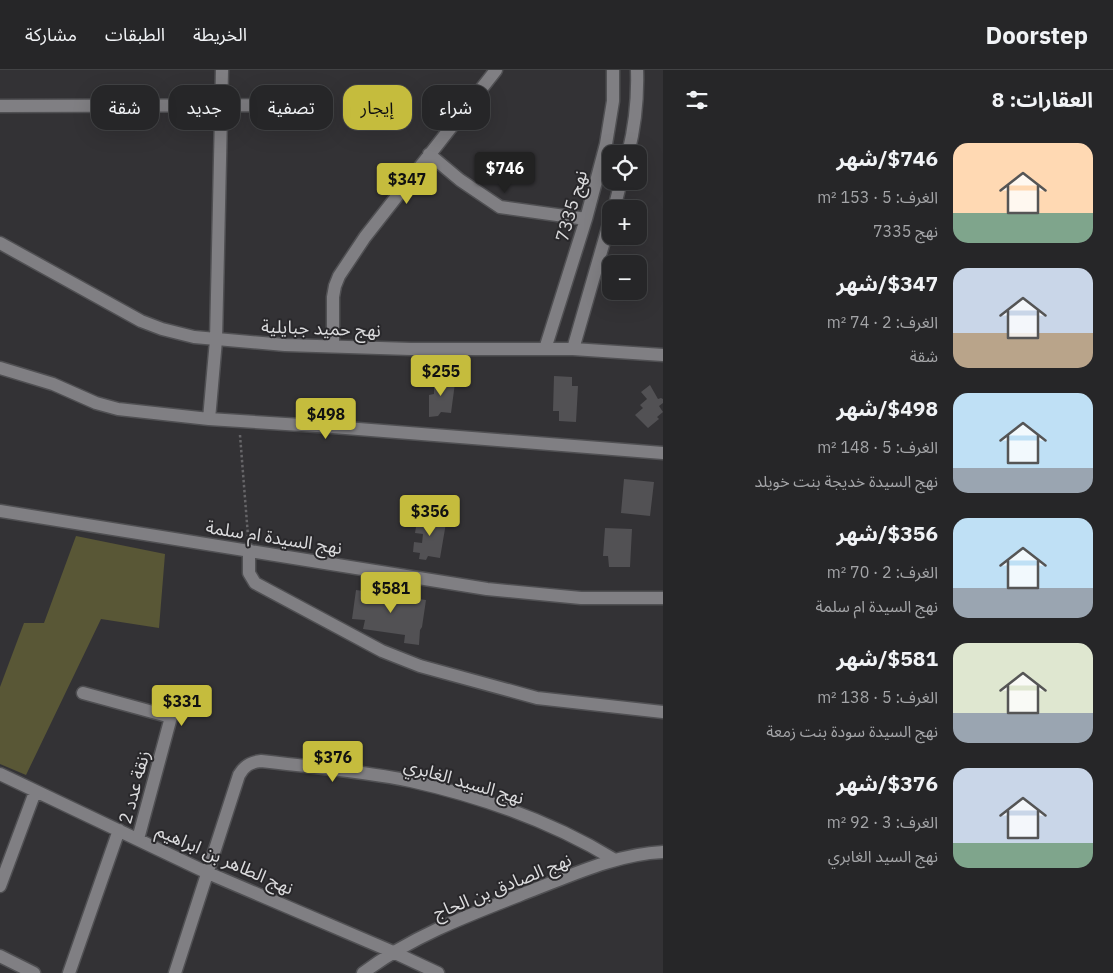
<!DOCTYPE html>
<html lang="ar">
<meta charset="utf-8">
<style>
:root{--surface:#262628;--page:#323234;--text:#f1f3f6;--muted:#a4a5a8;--line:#424345;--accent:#c5bc3d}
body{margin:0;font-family:"IBM Plex Sans","Noto Sans Arabic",sans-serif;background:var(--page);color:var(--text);direction:rtl;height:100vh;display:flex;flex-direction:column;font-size:19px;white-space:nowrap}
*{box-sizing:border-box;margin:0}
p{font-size:16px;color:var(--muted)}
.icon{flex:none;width:28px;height:28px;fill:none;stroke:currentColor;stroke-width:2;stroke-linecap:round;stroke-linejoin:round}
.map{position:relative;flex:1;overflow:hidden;direction:ltr}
.panel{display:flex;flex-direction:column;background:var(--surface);width:450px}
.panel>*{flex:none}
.hud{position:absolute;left:15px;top:15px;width:475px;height:45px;direction:rtl;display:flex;gap:10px}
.tools{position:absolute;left:602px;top:75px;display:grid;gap:10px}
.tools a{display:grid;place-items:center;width:45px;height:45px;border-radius:10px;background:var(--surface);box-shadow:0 5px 20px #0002,0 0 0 1px var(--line);font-size:25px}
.price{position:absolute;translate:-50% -42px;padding:0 11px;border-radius:5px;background:var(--accent);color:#111;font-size:16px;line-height:32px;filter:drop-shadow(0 1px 2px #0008)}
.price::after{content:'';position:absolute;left:50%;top:30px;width:15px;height:11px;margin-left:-8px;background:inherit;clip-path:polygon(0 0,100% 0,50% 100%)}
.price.current{background:#222;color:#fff}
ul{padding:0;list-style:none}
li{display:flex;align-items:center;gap:15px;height:125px;padding:0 20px}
li span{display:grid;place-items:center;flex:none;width:140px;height:100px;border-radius:15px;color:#555}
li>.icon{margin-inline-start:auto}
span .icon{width:60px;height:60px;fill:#fffc;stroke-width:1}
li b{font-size:21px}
h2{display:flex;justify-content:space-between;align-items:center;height:60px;padding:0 20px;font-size:21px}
.chip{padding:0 18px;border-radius:15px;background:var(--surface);box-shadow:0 5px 20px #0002,0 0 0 1px var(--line);font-size:18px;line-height:45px}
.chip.current{background:var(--accent);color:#111}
header{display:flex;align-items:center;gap:30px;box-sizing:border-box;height:70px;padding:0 25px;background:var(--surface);border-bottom:1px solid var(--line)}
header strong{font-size:24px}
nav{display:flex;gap:28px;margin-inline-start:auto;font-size:18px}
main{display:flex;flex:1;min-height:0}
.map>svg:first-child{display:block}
.green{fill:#595736}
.building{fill:#525154}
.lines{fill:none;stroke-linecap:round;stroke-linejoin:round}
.minor-casing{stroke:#505053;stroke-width:15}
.path{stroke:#666568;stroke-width:2.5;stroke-dasharray:2.5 2.5;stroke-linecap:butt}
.minor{stroke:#807f83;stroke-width:12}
.labels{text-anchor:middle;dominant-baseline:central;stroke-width:4;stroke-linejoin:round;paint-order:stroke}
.street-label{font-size:18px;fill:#dcdcde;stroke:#29282b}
</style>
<header>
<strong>Doorstep</strong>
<nav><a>الخريطة</a><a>الطبقات</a><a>مشاركة</a></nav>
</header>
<main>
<section class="panel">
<h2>العقارات: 8<svg class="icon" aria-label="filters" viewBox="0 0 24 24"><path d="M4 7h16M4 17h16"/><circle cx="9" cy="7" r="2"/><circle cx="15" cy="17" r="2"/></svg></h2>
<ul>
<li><span style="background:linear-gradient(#ffd9b3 70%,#7fa58c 0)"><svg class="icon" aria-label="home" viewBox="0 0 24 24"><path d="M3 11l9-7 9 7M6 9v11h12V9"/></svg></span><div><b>$746/شهر</b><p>الغرف: 5 · 153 m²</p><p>نهج 7335</p></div></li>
<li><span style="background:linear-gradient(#c9d6e8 65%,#b9a48a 0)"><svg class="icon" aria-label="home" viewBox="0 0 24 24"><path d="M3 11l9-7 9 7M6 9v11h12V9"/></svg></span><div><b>$347/شهر</b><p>الغرف: 2 · 74 m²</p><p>شقة</p></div></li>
<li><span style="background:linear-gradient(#bfe0f5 75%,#9aa5b1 0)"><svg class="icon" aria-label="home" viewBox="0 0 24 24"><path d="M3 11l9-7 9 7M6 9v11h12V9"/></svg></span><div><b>$498/شهر</b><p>الغرف: 5 · 148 m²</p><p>نهج السيدة خديجة بنت خويلد</p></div></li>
<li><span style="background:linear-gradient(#bfe0f5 70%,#9aa5b1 0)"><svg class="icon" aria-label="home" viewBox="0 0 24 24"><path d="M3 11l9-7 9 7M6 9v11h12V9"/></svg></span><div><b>$356/شهر</b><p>الغرف: 2 · 70 m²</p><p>نهج السيدة ام سلمة</p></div></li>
<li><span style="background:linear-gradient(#dfe7d0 70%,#9aa5b1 0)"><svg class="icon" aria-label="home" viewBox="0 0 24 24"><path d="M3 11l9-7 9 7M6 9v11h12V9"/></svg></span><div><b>$581/شهر</b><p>الغرف: 5 · 138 m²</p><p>نهج السيدة سودة بنت زمعة</p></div></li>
<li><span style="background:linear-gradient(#c9d6e8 75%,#7fa58c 0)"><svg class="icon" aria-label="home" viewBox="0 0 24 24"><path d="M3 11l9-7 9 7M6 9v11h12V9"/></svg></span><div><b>$376/شهر</b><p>الغرف: 3 · 92 m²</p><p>نهج السيد الغابري</p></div></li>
</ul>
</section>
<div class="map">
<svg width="663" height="903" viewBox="0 0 663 903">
<rect width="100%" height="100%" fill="#333235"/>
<!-- green -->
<path class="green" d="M76,466L165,484L159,558L101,549L26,705L0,694V617L24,553H44Z"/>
<!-- building -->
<path class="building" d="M434,306L448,308L447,311L455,313L451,343L441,342L438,346L429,347V325L434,324V316L432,313Z
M554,306L572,307V316H578L576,352L559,351V341H553Z
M650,315L658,329L661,328L663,329V333L659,336L663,342L657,347L659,349L648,358L635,345L643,338L640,335L647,329L641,322Z
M624,409L654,412L650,446L621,443Z
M426,443L440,445L438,452L446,453L440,488L428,486L426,490L419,489L420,483L413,482L414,472L422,473L423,464L415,463L417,451L425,453Z
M605,458L632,459L630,497H609L608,486H603Z
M356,520L426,530L422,557L420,560L419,575L404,573L405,565L363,559L365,550L352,549Z"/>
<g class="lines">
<!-- minor casing -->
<g class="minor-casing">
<path id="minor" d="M0,36L301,35
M429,84L460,110L500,137L586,149
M628,84C635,56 638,29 637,0
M614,139L621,111
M0,173L141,251L162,259L194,267L285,275L411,279H573L663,285
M333,276V227L335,216L339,206L365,167L496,0
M545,279L586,149L606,74L613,31V0
M573,279L611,147
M0,298L53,314L96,333L118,339L209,349L333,357L663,383
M209,349L216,270L222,0
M0,441L487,519L581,528H663
M249,480V503L255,513L382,581L420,596L537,628L663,642
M83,623L171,647L138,769
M0,704L208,803L393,882L438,903
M0,816L35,722
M0,886L34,903
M69,903L119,760
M175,903L239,705C244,696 250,692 261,691C311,697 362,701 411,711C482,727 553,752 615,790
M363,903C413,865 474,843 533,820C574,804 618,784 663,782"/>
</g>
<!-- path -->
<path class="path" d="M240,365L248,466"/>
<!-- minor -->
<use href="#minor" class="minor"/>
</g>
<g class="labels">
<!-- street labels -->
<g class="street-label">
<text transform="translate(571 136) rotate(-74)">نهج 7335</text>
<text transform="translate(321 258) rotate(2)">نهج حميد جبايلية</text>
<text transform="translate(274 467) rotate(9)">نهج السيدة ام سلمة</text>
<text transform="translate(464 711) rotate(16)">نهج السيد الغابري</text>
<text transform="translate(134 717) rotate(-75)">زنقة عدد 2</text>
<text transform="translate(225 789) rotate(24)">نهج الطاهر بن ابراهيم</text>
<text transform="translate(502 816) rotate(-22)">نهج الصادق بن الحاج</text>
</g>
</g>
</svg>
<div class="tools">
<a><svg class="icon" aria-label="locate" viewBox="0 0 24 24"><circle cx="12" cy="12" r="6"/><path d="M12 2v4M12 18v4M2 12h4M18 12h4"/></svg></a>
<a>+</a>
<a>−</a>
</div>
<b class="price current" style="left:505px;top:124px">$746</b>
<b class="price" style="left:407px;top:135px">$347</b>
<b class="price" style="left:441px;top:327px">$255</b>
<b class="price" style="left:326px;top:370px">$498</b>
<b class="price" style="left:430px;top:467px">$356</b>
<b class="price" style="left:391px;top:544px">$581</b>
<b class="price" style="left:182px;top:657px">$331</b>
<b class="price" style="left:333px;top:713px">$376</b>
<div class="hud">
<a class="chip">شراء</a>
<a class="chip current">إيجار</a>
<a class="chip">تصفية</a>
<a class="chip">جديد</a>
<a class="chip">شقة</a>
</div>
</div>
</main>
